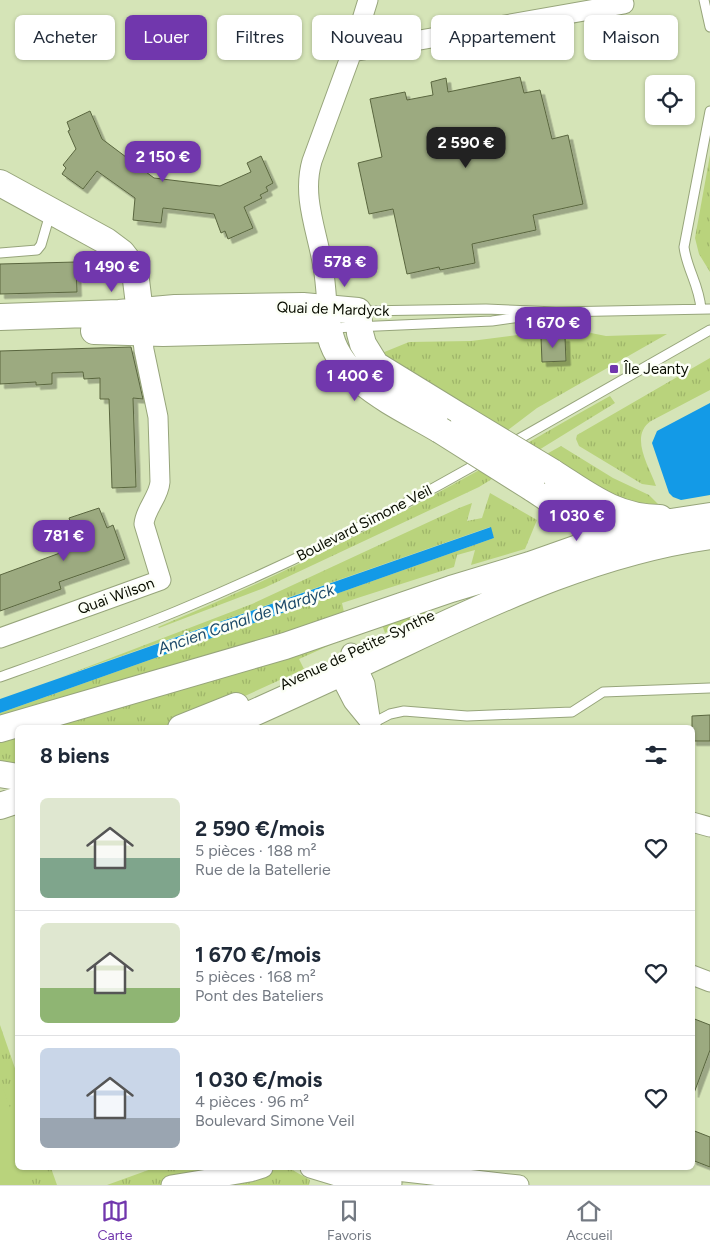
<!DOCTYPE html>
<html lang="fr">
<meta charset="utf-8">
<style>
:root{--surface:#fff;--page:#f6f6f7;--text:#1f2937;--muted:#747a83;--line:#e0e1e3;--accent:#7137ad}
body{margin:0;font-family:Figtree,sans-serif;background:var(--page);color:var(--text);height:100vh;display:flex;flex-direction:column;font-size:19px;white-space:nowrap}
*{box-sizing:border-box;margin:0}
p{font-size:16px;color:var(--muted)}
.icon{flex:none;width:28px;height:28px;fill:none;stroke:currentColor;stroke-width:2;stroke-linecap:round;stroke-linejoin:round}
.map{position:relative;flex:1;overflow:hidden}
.sheet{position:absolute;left:15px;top:725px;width:680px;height:445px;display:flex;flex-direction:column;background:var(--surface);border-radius:8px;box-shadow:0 1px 4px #0004}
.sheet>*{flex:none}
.top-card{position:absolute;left:15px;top:15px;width:680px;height:45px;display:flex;gap:10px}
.controls{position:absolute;left:645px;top:75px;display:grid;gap:10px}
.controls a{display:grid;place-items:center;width:50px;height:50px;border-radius:8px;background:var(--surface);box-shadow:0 1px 4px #0004;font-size:25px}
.price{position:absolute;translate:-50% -42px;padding:0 11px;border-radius:10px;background:var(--accent);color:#fff;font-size:16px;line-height:32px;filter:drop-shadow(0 1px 2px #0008)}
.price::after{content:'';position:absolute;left:50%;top:30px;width:15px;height:11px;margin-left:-8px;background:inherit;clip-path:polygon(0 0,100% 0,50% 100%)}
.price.current{background:#222;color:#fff}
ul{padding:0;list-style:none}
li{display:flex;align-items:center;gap:15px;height:125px;padding:0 25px}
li+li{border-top:1px solid var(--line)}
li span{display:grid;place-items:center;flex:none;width:140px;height:100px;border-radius:8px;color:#555}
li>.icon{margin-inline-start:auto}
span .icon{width:60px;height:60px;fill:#fffc;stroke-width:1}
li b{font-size:21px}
h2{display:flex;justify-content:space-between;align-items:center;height:60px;padding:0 25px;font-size:21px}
.pill{padding:0 18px;border-radius:8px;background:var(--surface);box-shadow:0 1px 4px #0004;font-size:18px;line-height:45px}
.pill.current{background:var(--accent);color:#fff}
.dock{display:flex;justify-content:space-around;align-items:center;height:70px;border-top:1px solid var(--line);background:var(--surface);font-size:14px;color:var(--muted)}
.dock a{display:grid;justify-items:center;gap:2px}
.dock .current{color:var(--accent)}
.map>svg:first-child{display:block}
.grass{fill:url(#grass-tufts)}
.pitch{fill:#b9d37c}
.water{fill:#139ae7}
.building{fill:#9caa80;stroke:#5a663f;filter:url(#shadow)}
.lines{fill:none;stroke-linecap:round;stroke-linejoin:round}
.lane-casing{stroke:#97a57b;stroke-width:11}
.street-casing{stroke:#97a57b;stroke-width:21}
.secondary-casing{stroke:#97a57b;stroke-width:28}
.lane{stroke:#fff;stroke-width:9}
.street{stroke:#fff;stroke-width:19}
.secondary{stroke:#fff;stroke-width:26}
.secondary-bridge-casing{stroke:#97a57b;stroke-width:28;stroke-linecap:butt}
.secondary-bridge{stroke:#fff;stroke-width:26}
.poi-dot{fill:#7137ad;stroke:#fcfff6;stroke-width:2}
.labels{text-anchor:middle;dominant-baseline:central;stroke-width:5;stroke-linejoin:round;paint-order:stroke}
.street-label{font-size:15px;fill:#090d01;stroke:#fcfff6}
.poi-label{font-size:15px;fill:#090d01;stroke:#fcfff6;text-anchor:start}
.water-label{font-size:16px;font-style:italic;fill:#1c4969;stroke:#fcfff6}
</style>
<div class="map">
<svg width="710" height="1185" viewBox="0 0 710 1185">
<defs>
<pattern id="grass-tufts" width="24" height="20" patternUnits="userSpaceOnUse" patternTransform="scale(1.25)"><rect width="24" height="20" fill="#b9d37c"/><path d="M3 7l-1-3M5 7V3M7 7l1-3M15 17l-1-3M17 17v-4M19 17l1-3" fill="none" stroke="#9eb469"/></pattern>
<filter id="shadow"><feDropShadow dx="4.5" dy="4.5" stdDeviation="0" flood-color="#0004"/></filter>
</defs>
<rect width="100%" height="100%" fill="#d5e4b7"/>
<!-- grass -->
<path class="grass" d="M710,155V272L699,254L695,238Z
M581,331L606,336L667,334L537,408L504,433L427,390L382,353L409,342L471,341L532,333Z
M710,358V390L651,421C629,436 649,466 656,486L642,484L579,446L576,439L577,435Z
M610,396L615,403L479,487L264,588L159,628L158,627C252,588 343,544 432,496C492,464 551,429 610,396Z
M561,446L613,478L649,495L662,508L625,505L543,456Z
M490,493L537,520L525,549L471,565L475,550L457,555L454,567L342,603L344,612L319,624L0,719V713L494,538L490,527L61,677L252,604L459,508L472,503L467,521L482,518Z
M426,610L425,613L385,633L381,622Z
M366,629L299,659L304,669L236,700L161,727L38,728Z
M17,733V763L0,762V739Z
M0,1025L17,1074L18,1168H51L57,1185H0Z
M154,1168H289L310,1180L309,1185H107Z"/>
<!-- pitch -->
<path class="pitch" d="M0,1080L17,1127L18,1168H33L36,1177L14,1185H0Z"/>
<!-- water -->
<path class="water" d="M710,403V495L681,500L673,497L669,493L652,443L657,431Z
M491,527L494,538L0,713V699Z"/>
<!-- building -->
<path class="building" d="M520,77L524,93L540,90L552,139L568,135L583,204L533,215L536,230L472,244L475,263L440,270L439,267L407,274L393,209L369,214L358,163L382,157L370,99L405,92L407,100L433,95L431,82L446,78L448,92Z
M90,111L102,139L154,178L220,186L251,172L247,163L261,156L273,183L266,187L268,191L260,195L262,198L244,207L253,228L228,239L225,231L221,233L214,214L163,208L161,223L133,220L135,198L97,171L83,189L62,174L66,168L63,165L76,149L68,131L70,130L67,122Z
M76,262L77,292L0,294V264Z
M541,337H565L566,361L542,362Z
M131,347L143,399L133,398L136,487L112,488L109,399H100V378L84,379L83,372L52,373V384L36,385V382L0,384V351Z
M99,508L107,528L113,525L125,559L59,582L61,589L0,611V575L79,546L69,518Z
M710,715V741H692V716Z
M692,1018L710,1025V1050L694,1093Z
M692,1130L710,1137V1167L692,1160Z"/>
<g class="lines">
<!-- lane casing -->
<g class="lane-casing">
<path id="lane" d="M704,0L710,27
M0,253L37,250L41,245L50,214
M701,309C699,284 687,270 684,247L710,111
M360,311L486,309L556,312L710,309
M332,328L492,321L536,315
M510,444L710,330
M0,677C59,656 119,635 177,611C281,568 384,517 482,461
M371,724L390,714L404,711L467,716L572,712L603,692L710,688"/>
</g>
<!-- street casing -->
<g class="street-casing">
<path id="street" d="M352,52L624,4
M328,319C327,304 326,288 324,273C319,235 301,199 312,161L352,52L368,0
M0,638L161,580L144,524C145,509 159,497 160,482L158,417L144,350L142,332
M351,653L365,684L371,724
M339,674L353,701L371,723
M692,822L710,827
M692,975L710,982
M310,1168L340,1177L392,1183
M370,1168L519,1185
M171,1185L250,1172L263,1168"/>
</g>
<!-- secondary casing -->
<g class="secondary-casing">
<path id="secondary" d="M0,183L106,241L122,253L129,262L136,280L142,329
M0,317L119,313L175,308L303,306L358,311L360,333L363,344L376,365L464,419
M94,331L163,333L329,329C336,380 400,406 440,430
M552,472C587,494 615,518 660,518
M532,488L617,544
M181,728L236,706
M219,728C282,701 343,672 405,643C502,597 602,551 710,536
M0,729L285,646L451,589L530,565L615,535L652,525L710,516
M0,774L18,777
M0,806L18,800"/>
</g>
<!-- lane -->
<use href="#lane" class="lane"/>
<!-- street -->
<use href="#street" class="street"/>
<!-- secondary -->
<use href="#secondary" class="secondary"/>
<!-- secondary-bridge casing -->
<g class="secondary-bridge-casing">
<path id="secondary-bridge" d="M464,419L552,472
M440,430L532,488"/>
</g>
<!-- secondary-bridge -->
<use href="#secondary-bridge" class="secondary-bridge"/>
</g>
<!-- markers -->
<rect class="poi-dot" x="609" y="364" width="10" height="10" rx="2.5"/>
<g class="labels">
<!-- street labels -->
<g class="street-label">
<text transform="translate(333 309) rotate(2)">Quai de Mardyck</text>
<text transform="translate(364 523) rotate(-27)">Boulevard Simone Veil</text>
<text transform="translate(116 596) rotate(-20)">Quai Wilson</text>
<text transform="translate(357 650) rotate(-25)">Avenue de Petite-Synthe</text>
</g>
<!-- poi labels -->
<g class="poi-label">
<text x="624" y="369">Île Jeanty</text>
</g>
<!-- water labels -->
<g class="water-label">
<text transform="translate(246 619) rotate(-19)">Ancien Canal de Mardyck</text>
</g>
</g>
</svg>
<div class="controls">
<a><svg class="icon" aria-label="locate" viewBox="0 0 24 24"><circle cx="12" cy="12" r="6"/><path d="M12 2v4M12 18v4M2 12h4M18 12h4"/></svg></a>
</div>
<b class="price current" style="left:466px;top:169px">2 590 €</b>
<b class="price" style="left:163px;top:183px">2 150 €</b>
<b class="price" style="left:345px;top:288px">578 €</b>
<b class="price" style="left:112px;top:293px">1 490 €</b>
<b class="price" style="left:553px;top:349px">1 670 €</b>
<b class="price" style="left:355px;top:402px">1 400 €</b>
<b class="price" style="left:577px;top:542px">1 030 €</b>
<b class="price" style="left:64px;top:562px">781 €</b>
<div class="top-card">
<a class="pill">Acheter</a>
<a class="pill current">Louer</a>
<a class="pill">Filtres</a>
<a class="pill">Nouveau</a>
<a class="pill">Appartement</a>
<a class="pill">Maison</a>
</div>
<section class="sheet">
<h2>8 biens<svg class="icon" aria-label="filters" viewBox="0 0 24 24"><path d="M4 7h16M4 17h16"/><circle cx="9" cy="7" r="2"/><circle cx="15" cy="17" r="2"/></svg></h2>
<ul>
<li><span style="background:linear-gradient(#dfe7d0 60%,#7fa58c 0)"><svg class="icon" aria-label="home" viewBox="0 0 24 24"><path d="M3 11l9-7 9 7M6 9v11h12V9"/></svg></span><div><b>2 590 €/mois</b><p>5 pièces · 188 m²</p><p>Rue de la Batellerie</p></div><svg class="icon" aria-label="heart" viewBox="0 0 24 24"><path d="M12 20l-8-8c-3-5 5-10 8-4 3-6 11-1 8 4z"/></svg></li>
<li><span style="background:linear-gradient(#dfe7d0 65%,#8fb573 0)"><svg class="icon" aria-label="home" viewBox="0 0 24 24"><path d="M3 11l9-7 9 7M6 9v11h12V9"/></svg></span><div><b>1 670 €/mois</b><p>5 pièces · 168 m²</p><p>Pont des Bateliers</p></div><svg class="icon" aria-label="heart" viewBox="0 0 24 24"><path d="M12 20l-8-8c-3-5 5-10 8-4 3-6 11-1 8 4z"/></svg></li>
<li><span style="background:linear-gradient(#c9d6e8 70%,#9aa5b1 0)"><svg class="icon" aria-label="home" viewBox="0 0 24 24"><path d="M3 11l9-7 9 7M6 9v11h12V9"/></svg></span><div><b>1 030 €/mois</b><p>4 pièces · 96 m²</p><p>Boulevard Simone Veil</p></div><svg class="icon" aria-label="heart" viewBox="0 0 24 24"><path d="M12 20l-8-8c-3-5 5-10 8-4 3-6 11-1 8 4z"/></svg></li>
</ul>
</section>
</div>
<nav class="dock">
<a class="current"><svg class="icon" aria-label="map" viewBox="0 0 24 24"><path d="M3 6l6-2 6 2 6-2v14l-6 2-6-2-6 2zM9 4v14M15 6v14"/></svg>Carte</a>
<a><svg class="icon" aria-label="saved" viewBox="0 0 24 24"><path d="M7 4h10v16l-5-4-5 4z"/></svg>Favoris</a>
<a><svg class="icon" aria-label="home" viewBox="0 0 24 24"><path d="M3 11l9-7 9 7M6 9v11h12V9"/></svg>Accueil</a>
</nav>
